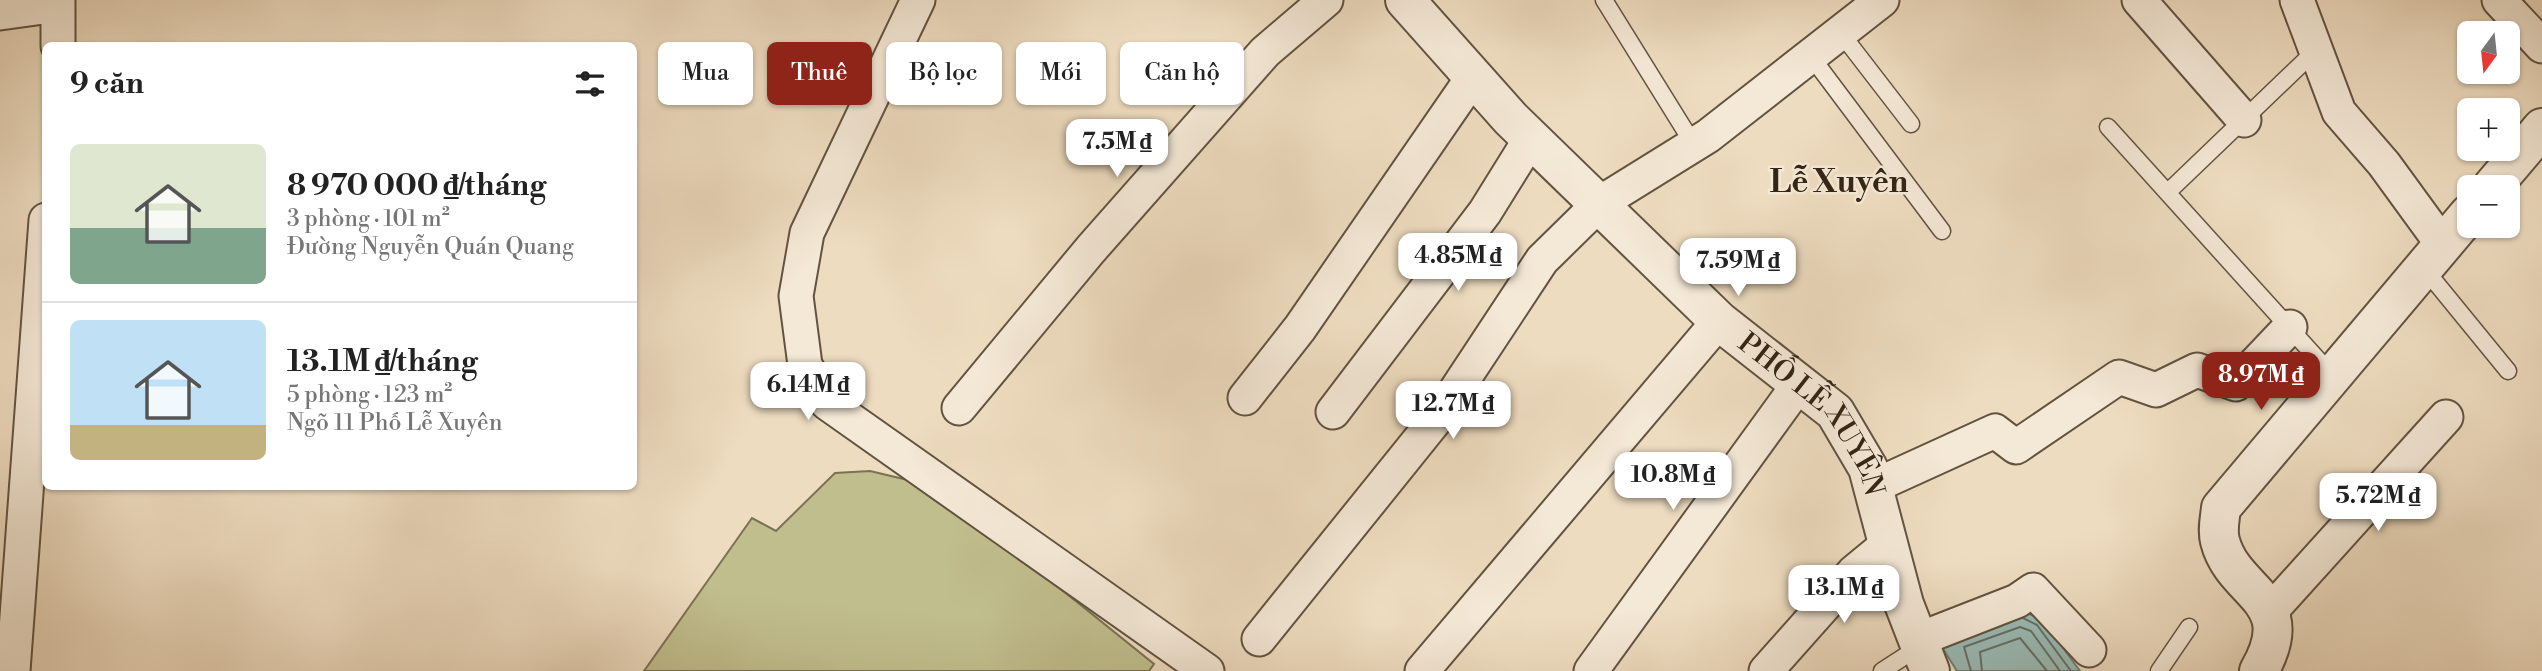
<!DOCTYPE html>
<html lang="vi">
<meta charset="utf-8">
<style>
:root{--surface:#fff;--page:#f6f6f6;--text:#222;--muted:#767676;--line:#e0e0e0;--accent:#8f2418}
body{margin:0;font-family:"Libre Bodoni",serif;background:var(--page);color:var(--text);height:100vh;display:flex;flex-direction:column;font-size:26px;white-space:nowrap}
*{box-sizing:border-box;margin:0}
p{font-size:23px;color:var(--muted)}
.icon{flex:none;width:38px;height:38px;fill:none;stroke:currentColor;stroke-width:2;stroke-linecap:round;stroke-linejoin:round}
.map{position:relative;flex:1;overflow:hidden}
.details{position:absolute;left:42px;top:42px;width:595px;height:448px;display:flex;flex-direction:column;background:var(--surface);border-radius:10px;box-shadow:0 2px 5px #0004}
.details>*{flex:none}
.banner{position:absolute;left:658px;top:42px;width:665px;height:63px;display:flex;gap:14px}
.needle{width:46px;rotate:195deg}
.buttons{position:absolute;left:2457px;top:21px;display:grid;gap:14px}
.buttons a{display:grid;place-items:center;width:63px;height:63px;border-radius:10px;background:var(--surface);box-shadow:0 2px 5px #0004;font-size:35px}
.price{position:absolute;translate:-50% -60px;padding:0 16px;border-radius:14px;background:#fff;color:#222;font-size:23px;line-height:46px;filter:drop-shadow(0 2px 4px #0008)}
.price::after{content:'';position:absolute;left:50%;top:42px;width:21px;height:16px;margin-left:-10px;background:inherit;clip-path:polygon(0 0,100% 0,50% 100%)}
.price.on{background:var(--accent);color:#fff}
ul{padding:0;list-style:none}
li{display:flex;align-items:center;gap:21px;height:175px;padding:0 28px}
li+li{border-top:2px solid var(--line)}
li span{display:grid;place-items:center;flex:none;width:196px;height:140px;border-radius:10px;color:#555}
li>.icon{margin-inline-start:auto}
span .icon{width:84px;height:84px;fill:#fffc;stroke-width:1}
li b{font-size:30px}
h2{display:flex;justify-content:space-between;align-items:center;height:84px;padding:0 28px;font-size:30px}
.pill{padding:0 24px;border-radius:10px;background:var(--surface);box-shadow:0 2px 5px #0004;font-size:24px;line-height:63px}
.pill.on{background:var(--accent);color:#fff}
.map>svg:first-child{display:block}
.green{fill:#c1be8d;stroke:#7a7251;stroke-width:2}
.water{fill:#9abbb6;stroke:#717f76;stroke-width:2}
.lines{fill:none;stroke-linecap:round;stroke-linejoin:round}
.shore{stroke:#677066;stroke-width:2}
.service-casing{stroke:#625340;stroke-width:19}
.minor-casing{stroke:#625340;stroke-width:37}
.tertiary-casing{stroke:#625340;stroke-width:42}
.service{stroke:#f4e8d6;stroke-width:16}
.minor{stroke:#f4e8d6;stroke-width:33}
.tertiary{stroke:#f4e8d6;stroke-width:38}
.labels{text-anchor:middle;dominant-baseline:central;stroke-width:5;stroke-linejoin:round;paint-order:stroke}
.street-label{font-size:28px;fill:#342515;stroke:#f4e8d6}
.quarter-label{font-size:32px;font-weight:bold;fill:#342515;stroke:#f4e8d6}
</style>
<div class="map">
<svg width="2542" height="671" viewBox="0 0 2542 671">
<rect width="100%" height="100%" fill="#eedcc0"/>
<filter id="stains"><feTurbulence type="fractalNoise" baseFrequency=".00286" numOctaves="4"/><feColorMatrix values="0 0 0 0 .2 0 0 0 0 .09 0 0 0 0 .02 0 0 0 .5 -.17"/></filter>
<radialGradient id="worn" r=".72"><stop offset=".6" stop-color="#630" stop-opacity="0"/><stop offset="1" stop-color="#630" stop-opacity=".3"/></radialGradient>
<!-- green -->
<path class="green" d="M870,471L933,486L1154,664L1149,671H644L752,518L776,531L835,473Z"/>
<!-- water -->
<path class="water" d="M2022,611L2042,619L2080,671H1957L1938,641Z"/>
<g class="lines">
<!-- shore -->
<path class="shore" d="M2023,618L2037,625L2071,671
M1971,671L1964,647L2020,627L2031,631L2060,671
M1982,671L1980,652L2020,638L2047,671"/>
<!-- service casing -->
<g class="service-casing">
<path id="service" d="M1604,0L1694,145
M1840,32L1911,124
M1810,55L1942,231
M2108,127L2332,375
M2168,192L2314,52
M2423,267L2508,371
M1882,671L1919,647
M2159,671L2189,627"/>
</g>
<!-- minor casing -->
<g class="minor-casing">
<path id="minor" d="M58,0V46
M918,0L807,233L796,296L805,365L827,403L1207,671
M2139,0L2244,120
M2297,0L2339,112L2384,164L2443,245
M2499,0L2542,46
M0,13L58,5
M1245,398L1300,328L1473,77
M959,408L1091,249L1265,52L1326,0
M1333,412L1485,212L1531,138
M1872,487L1995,431L2016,447L2119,377L2156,390L2197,370L2236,384L2290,327
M2269,613L2446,417
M1259,639L1441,413L1542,260L1600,203L1708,136L1882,0
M1917,640L2017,601L2033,590L2089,650
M13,671L46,220
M1422,671L1719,321
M1591,671L1799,384
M1766,671L1854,572L1888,544"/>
</g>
<!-- tertiary casing -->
<g class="tertiary-casing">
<g id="tertiary">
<path id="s1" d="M1405,0L1511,119L1719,321L1835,412L1868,468L1904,604L1930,671"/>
<path d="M2492,187L2542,128"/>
<path d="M2259,671C2301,598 2234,595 2220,541C2217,530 2220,518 2221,508L2469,214"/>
</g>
</g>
<!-- service -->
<use href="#service" class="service"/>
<!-- minor -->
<use href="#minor" class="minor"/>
<!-- tertiary -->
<use href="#tertiary" class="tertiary"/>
</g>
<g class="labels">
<!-- street labels -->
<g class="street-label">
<text stroke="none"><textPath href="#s1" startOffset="584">PHỐ LỄ XUYÊN</textPath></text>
</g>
<!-- quarter labels -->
<g class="quarter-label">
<text x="1839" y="182">Lễ Xuyên</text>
</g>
</g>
<rect width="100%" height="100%" filter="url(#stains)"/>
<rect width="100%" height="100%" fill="url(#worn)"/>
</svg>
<div class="buttons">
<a><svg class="needle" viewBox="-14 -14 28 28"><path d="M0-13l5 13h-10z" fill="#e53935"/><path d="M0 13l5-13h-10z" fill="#767676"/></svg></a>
<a>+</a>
<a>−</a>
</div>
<b class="price" style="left:1117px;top:179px">7.5M ₫</b>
<b class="price" style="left:1458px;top:293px">4.85M ₫</b>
<b class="price" style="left:1738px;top:298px">7.59M ₫</b>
<b class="price on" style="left:2261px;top:412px">8.97M ₫</b>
<b class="price" style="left:808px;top:422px">6.14M ₫</b>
<b class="price" style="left:1453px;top:441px">12.7M ₫</b>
<b class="price" style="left:1673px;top:512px">10.8M ₫</b>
<b class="price" style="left:2378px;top:533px">5.72M ₫</b>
<b class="price" style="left:1844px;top:625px">13.1M ₫</b>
<div class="banner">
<a class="pill">Mua</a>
<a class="pill on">Thuê</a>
<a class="pill">Bộ lọc</a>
<a class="pill">Mới</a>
<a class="pill">Căn hộ</a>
</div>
<section class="details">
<h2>9 căn<svg class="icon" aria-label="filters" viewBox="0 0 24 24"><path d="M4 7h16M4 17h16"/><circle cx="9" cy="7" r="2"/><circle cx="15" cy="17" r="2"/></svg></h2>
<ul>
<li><span style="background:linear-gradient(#dfe7d0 60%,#7fa58c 0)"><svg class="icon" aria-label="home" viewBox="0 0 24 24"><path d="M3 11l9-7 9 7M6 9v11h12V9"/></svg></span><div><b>8 970 000 ₫/tháng</b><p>3 phòng · 101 m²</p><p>Đường Nguyễn Quán Quang</p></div></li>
<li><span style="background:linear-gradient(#bfe0f5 75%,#c2b280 0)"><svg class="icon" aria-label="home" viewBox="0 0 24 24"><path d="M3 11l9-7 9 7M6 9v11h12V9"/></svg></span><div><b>13.1M ₫/tháng</b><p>5 phòng · 123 m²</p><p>Ngõ 11 Phố Lễ Xuyên</p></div></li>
</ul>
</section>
</div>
